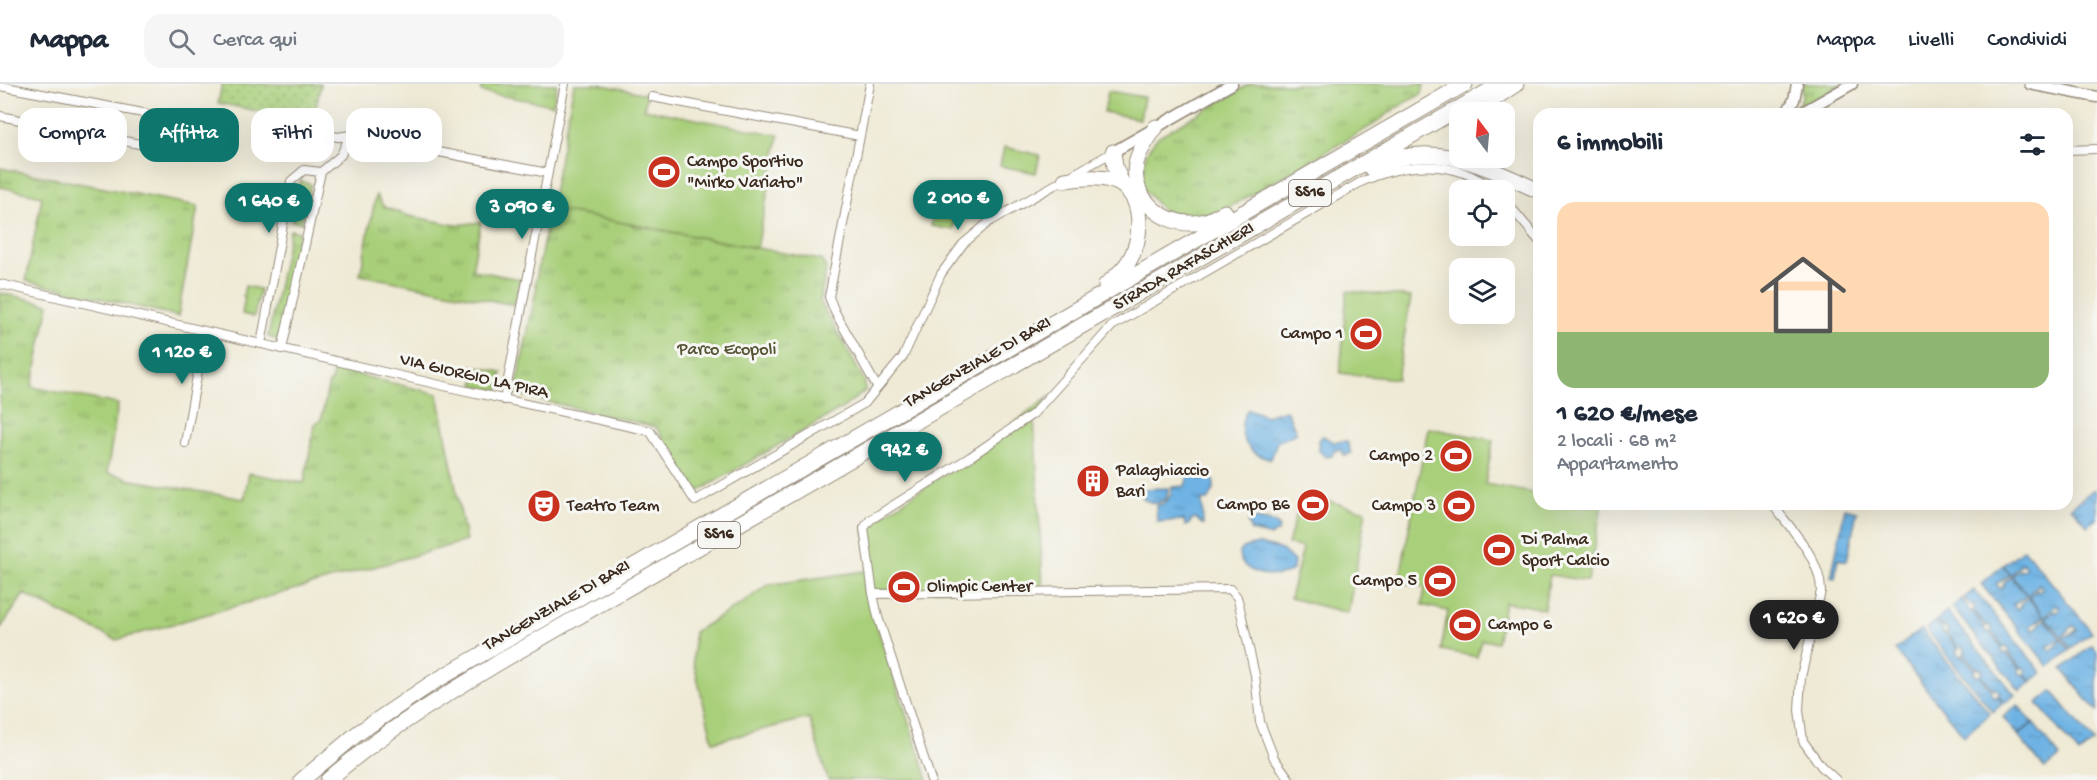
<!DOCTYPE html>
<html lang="it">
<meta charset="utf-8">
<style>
:root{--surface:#fff;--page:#f6f6f7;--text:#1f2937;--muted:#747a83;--line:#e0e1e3;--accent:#0f766e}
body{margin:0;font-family:"Gochi Hand",sans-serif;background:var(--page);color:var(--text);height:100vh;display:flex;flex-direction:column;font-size:22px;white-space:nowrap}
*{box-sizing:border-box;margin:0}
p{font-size:20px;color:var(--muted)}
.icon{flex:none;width:33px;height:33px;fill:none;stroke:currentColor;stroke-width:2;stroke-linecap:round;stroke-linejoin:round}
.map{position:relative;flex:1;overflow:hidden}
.details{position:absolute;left:1533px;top:24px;width:540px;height:402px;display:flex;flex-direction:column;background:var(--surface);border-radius:18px;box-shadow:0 6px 24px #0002}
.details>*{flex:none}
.guide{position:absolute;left:18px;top:24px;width:570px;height:54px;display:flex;gap:12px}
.needle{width:39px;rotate:344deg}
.fabs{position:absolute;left:1449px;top:18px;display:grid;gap:12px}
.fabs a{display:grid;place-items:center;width:66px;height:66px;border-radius:12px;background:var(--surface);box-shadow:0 6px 24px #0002;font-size:30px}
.price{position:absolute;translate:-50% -51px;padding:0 14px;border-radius:21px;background:var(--accent);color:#fff;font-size:20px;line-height:39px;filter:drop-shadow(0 2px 3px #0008)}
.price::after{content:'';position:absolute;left:50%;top:36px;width:18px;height:14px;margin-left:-9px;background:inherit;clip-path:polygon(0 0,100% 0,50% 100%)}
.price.on{background:#222;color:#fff}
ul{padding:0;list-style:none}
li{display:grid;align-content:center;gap:12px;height:318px;padding:0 24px}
li span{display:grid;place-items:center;height:186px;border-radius:18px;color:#555}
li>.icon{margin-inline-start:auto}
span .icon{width:108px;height:108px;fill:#fffc;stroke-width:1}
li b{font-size:26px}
h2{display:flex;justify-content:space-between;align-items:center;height:72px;padding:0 24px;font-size:26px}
.chip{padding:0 21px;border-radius:18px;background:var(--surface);box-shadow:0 6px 24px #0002;font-size:21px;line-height:54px}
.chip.on{background:var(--accent);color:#fff}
header{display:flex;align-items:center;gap:36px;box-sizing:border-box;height:84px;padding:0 30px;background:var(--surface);border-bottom:2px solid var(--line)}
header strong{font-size:28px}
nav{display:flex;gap:33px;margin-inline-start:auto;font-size:21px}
.search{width:420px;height:54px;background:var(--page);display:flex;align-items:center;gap:15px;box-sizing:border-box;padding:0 21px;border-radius:18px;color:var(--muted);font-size:22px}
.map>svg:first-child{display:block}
.grass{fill:url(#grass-tufts);stroke:#727c4c;stroke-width:1.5}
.garden{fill:url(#garden-dots);stroke:#727c4c;stroke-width:1.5}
.pitch{fill:#a8cf79;stroke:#727c4c;stroke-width:1.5}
.water{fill:url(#water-ripples);stroke:#546e81;stroke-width:1.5}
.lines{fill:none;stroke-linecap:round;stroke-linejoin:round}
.street-casing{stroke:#958a7a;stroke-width:10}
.secondary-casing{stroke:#958a7a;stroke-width:13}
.highway-casing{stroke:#958a7a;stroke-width:17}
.street{stroke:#fff;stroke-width:8}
.secondary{stroke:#fff;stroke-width:10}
.highway{stroke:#fff;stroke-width:15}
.labels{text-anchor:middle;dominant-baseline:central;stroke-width:6;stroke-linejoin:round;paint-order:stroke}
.shield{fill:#f6f6f2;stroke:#73675e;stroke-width:1.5}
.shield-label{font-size:16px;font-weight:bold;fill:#3b2a1e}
.poi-label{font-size:18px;fill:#3b2a1e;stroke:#f6f6f2;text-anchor:start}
.street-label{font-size:18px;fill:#3b2a1e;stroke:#f6f6f2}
.park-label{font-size:18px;fill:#565335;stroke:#f6f6f2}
</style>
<header>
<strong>Mappa</strong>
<div class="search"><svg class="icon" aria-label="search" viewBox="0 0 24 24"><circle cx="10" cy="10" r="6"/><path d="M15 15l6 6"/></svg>Cerca qui</div>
<nav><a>Mappa</a><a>Livelli</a><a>Condividi</a></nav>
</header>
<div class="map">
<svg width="2097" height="696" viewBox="0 0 2097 696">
<defs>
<pattern id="grass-tufts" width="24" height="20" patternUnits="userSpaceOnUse" patternTransform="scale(1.5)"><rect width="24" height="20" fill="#a8cf79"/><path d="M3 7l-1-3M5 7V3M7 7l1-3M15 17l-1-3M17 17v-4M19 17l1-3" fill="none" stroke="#8aa863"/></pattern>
<pattern id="garden-dots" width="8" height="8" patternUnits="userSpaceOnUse" patternTransform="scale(1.5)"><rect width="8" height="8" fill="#a8cf79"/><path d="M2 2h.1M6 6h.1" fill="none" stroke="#8aa863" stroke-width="1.8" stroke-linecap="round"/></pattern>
<pattern id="water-ripples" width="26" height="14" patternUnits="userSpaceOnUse" patternTransform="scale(1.5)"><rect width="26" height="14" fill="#6eb3e4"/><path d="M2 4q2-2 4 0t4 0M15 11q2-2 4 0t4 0" fill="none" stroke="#5c92b8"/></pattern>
</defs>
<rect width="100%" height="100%" fill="#f6f6f2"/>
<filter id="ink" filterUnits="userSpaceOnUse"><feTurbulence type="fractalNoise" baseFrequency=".0167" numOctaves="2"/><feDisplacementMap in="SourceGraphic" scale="12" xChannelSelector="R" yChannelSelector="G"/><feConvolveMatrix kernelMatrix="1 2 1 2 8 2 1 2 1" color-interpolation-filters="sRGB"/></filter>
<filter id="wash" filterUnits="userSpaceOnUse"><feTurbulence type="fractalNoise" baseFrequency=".008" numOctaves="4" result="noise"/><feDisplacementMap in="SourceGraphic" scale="24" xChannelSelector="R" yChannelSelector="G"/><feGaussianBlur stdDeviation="1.35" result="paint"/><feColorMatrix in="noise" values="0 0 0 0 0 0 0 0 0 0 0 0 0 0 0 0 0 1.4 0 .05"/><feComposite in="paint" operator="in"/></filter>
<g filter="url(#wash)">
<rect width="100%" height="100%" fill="#efead5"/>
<!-- grass -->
<path class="grass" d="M482,0H557L553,21L481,8Z
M1250,0H1424L1422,10C1404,18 1389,28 1373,41L1219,129L1200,135L1163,127L1143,104C1142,82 1143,68 1159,52Z
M1802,0H1843L1798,26L1796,25L1802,13Z
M0,84L198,122L178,232L26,197L42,112L0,103Z
M300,97L311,100L302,139L292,137Z
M376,111L384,123L409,132L455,141L481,138L472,186L520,195L515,221L360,191Z
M550,125L821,176L826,184L820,217L865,298V307L841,325L697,408L656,343L515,310L537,202L535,201Z
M290,146L300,148L279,256L268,253Z
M245,202L260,205L254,233L242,230L245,213L243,212Z
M0,209L49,220L32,303L118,320L107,389L126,393V395L244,415L249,389L304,399L315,340L321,336L329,298H331L334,285L438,310L466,457L116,556L24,510L0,545Z
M473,282L502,288L498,307L474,301L476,293L471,291Z"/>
<!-- garden -->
<path class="garden" d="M222,0H321L313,38L218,19Z"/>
<!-- pitch -->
<path class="pitch" d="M574,0H598L647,10L644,25L779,51L757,164L550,125Z
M1108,7L1144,13L1140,35L1104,28Z
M1004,63L1040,71L1036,89L1000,82Z
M939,104L960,108L953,146L931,142Z
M1347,207L1411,213L1397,295L1340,289Z
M1050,312L1034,334L1043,504L868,507V515L928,696H828L809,634L713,658L693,577L694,548L743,519L767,501L872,486L864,444L970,373Z
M1428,344L1493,356L1485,400L1539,410V420L1602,421L1588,497L1550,491L1544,525L1505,518L1497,558L1481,556L1477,573L1441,566L1448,527L1422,521L1425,503L1399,498Z
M1302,410L1366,427L1348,529L1290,514L1303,464L1288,460Z"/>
<!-- water -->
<path class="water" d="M1248,325L1266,332L1286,326L1297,349L1277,358L1271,375C1246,372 1233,346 1248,325Z
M1323,352L1334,358L1347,357L1351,369L1345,372L1341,366L1334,367L1332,372L1326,373L1319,367L1318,356Z
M1198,387C1216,388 1218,403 1208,416H1202L1203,441L1196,435L1192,436L1188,441L1185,442L1184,436L1157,438L1156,422C1166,420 1172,413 1172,403L1185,402L1188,392Z
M1169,404L1166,415L1156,420L1144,416L1140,405Z
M2094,405L2097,409V435L2088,442L2071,423Z
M1845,424L1857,427L1847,477L1838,475L1835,494L1831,493L1832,489Z
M1251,434L1276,439L1279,443L1278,448L1271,452L1251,447L1248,439Z
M1259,460L1282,466L1294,477L1293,486C1278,498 1238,490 1239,468L1245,463Z
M2024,465L2092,548L2071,564L2063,554L2077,546L2074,541L2062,553L2046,534L2054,527L2056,529L2060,525L2056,521L2045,533L2029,513L2037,506L2038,508L2043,505L2039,500L2028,512L2012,492L2019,486L2021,487L2026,484L2022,479L2011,491L2003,481Z
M2002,482L2010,491L1996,500L2000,505L2004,501L2003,499L2011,493L2027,512L2013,521L2017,526L2021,522L2020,520L2028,514L2044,533L2030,542L2033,547L2045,535L2061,555L2047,563L2051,567L2062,556L2070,566L2049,583L1981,500Z
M1974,506L2042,589L2032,597L2025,589L2026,587L2023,583L2021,584L2008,568L2009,566L2006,562L2004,563L1991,547L1992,545L1989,541L1987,542L1973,526L1975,524L1972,520L1970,521L1964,514Z
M1962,515L1970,528L1972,527L1985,543L1984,545L1987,549L1989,548L2003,564L2001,566L2004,570L2006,569L2020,585L2018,587L2022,591L2024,590L2031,598L2020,607L1952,523Z
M1947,527L2015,611L2005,619L1998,611L2000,609L1996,604L1994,606L1981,590L1983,588L1979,584L1977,585L1964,569L1966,568L1962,562L1959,564L1947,548L1948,546L1945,542L1943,543L1937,536Z
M1936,537L1942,544L1940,546L1944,550L1945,549L1958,565L1956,567L1961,572L1963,571L1975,586L1973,587L1977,593L1980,591L1992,607L1991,609L1995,614L1997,612L2003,619L1993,628L1926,545Z
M1921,545L1990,630L1964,652L1895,566Z
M2092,561L2097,567V628L2062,585Z
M2052,607L2094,658L2079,670L2037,619Z
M2018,621L2032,639L2017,651L2003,633Z
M2033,639L2060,673L2045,685L2018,652Z"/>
</g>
<g filter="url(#ink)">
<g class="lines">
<!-- street casing -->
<g class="street-casing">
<path id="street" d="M870,0L829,213L835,228L877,303
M0,2L159,32L154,63L0,32
M652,13L860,52
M258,37L338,53L350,51L548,89
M2067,66L2097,65
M1504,115L1539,157
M0,200L462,306L650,347L695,417L865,319L903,273L941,190L963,160L989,138L1113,68
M261,260L291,97L304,86L321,88
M282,265L321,88L341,71L350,51
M504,316L565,0
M185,359L205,247
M1772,420C1791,445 1821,475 1821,507L1801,593L1799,626L1803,657L1821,682L1836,696
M873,510L878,533L931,696
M1290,696L1274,674L1260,638L1255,591L1239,520L1237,513L1230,505L873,510L864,444L870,436L970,373L1033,330L1112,242L1361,98C1405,78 1454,74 1494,106"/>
</g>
<!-- secondary casing -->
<g class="secondary-casing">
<path id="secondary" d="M2030,0L2097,13
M1786,30L1794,16L1797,0
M1799,30L1852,0
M1113,68L1232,0"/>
</g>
<!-- highway casing -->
<g class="highway-casing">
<path id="highway" d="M1487,28L1495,14L1516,0
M1156,43C1148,55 1138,67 1136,80C1130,114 1163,141 1194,139C1206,139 1215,133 1225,128
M1113,68L1115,83L1123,102
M1371,84C1431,53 1484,82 1539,107
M1065,96C1082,94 1110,90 1124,103C1145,120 1141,157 1129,177C1124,186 1114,194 1106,201
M302,696L358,649L432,599L1465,0
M328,696C381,649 442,613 503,576L1501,0"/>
</g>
<!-- street -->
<use href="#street" class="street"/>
<!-- secondary -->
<use href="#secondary" class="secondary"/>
<!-- highway -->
<use href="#highway" class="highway"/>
</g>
</g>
<!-- icons -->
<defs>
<g id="stadium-disc" transform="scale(1.725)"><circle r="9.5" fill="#c8321e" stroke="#f6f6f2"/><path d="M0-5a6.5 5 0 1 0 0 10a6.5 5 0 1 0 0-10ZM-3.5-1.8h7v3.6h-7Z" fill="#fff"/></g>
<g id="building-disc" transform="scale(1.725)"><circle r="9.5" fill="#c8321e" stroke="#f6f6f2"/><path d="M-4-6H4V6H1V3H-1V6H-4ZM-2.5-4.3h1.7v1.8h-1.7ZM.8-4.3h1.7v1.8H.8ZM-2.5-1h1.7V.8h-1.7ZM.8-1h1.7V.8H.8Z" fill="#fff"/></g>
<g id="theatre-disc" transform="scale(1.725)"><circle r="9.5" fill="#c8321e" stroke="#f6f6f2"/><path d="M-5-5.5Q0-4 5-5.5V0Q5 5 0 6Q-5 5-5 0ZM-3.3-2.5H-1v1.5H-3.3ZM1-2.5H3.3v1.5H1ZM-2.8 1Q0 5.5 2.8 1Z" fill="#fff"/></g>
</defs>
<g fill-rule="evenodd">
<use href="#stadium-disc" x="664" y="88"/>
<use href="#stadium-disc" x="1366" y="250"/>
<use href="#stadium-disc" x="1456" y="372"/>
<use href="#building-disc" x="1093" y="397"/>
<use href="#stadium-disc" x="1313" y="421"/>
<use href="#theatre-disc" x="544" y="422"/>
<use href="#stadium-disc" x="1459" y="422"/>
<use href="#stadium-disc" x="1499" y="466"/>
<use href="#stadium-disc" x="1440" y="497"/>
<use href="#stadium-disc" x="904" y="503"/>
<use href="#stadium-disc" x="1465" y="541"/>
</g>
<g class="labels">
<!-- shield labels -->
<g class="shield">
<rect x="1289" y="96" width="42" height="26" rx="4.5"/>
<rect x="698" y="438" width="42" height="26" rx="4.5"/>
</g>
<g class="shield-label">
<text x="1310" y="109">SS16</text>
<text x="719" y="451">SS16</text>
</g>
<!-- poi labels -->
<g class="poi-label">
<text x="687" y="78">Campo Sportivo<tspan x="687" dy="21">"Mirko Variato"</tspan></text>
<text x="1343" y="250" text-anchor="end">Campo 1</text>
<text x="1433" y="372" text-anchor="end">Campo 2</text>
<text x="1116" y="387">Palaghiaccio<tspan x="1116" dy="21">Bari</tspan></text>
<text x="1290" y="421" text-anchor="end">Campo B6</text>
<text x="567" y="422">Teatro Team</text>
<text x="1436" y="422" text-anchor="end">Campo 3</text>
<text x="1522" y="456">Di Palma<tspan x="1522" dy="21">Sport Calcio</tspan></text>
<text x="1417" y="497" text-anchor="end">Campo 5</text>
<text x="927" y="503">Olimpic Center</text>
<text x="1488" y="541">Campo 6</text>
</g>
<!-- street labels -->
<g class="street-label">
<text transform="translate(1184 183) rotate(-30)">STRADA RAFASCHIERI</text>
<text transform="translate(978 279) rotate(-30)">TANGENZIALE DI BARI</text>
<text transform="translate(474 293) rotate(13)">VIA GIORGIO LA PIRA</text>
<text transform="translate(557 522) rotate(-30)">TANGENZIALE DI BARI</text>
</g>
<!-- park labels -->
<g class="park-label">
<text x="727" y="266">Parco Ecopoli</text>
</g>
</g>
</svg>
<div class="fabs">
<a><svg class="needle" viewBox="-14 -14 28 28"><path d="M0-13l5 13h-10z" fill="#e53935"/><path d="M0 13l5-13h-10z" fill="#747a83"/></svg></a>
<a><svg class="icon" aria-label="locate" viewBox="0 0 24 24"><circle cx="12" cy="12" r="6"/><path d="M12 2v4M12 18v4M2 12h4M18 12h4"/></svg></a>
<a><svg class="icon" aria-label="layers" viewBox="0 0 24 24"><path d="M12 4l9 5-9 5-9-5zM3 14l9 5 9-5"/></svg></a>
</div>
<b class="price" style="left:958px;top:147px">2 010 €</b>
<b class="price" style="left:269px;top:150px">1 640 €</b>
<b class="price" style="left:522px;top:156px">3 090 €</b>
<b class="price" style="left:182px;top:301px">1 120 €</b>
<b class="price" style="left:905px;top:399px">942 €</b>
<b class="price on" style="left:1794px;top:567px">1 620 €</b>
<div class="guide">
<a class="chip">Compra</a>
<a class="chip on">Affitta</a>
<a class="chip">Filtri</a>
<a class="chip">Nuovo</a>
</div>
<section class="details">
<h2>6 immobili<svg class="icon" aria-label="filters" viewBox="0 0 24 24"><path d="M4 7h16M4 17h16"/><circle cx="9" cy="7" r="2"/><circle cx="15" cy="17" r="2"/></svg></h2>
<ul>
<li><span style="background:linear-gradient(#ffd9b3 70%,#8fb573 0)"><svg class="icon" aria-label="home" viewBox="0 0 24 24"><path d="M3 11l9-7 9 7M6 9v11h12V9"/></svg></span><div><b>1 620 €/mese</b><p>2 locali · 68 m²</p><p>Appartamento</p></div></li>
</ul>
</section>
</div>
